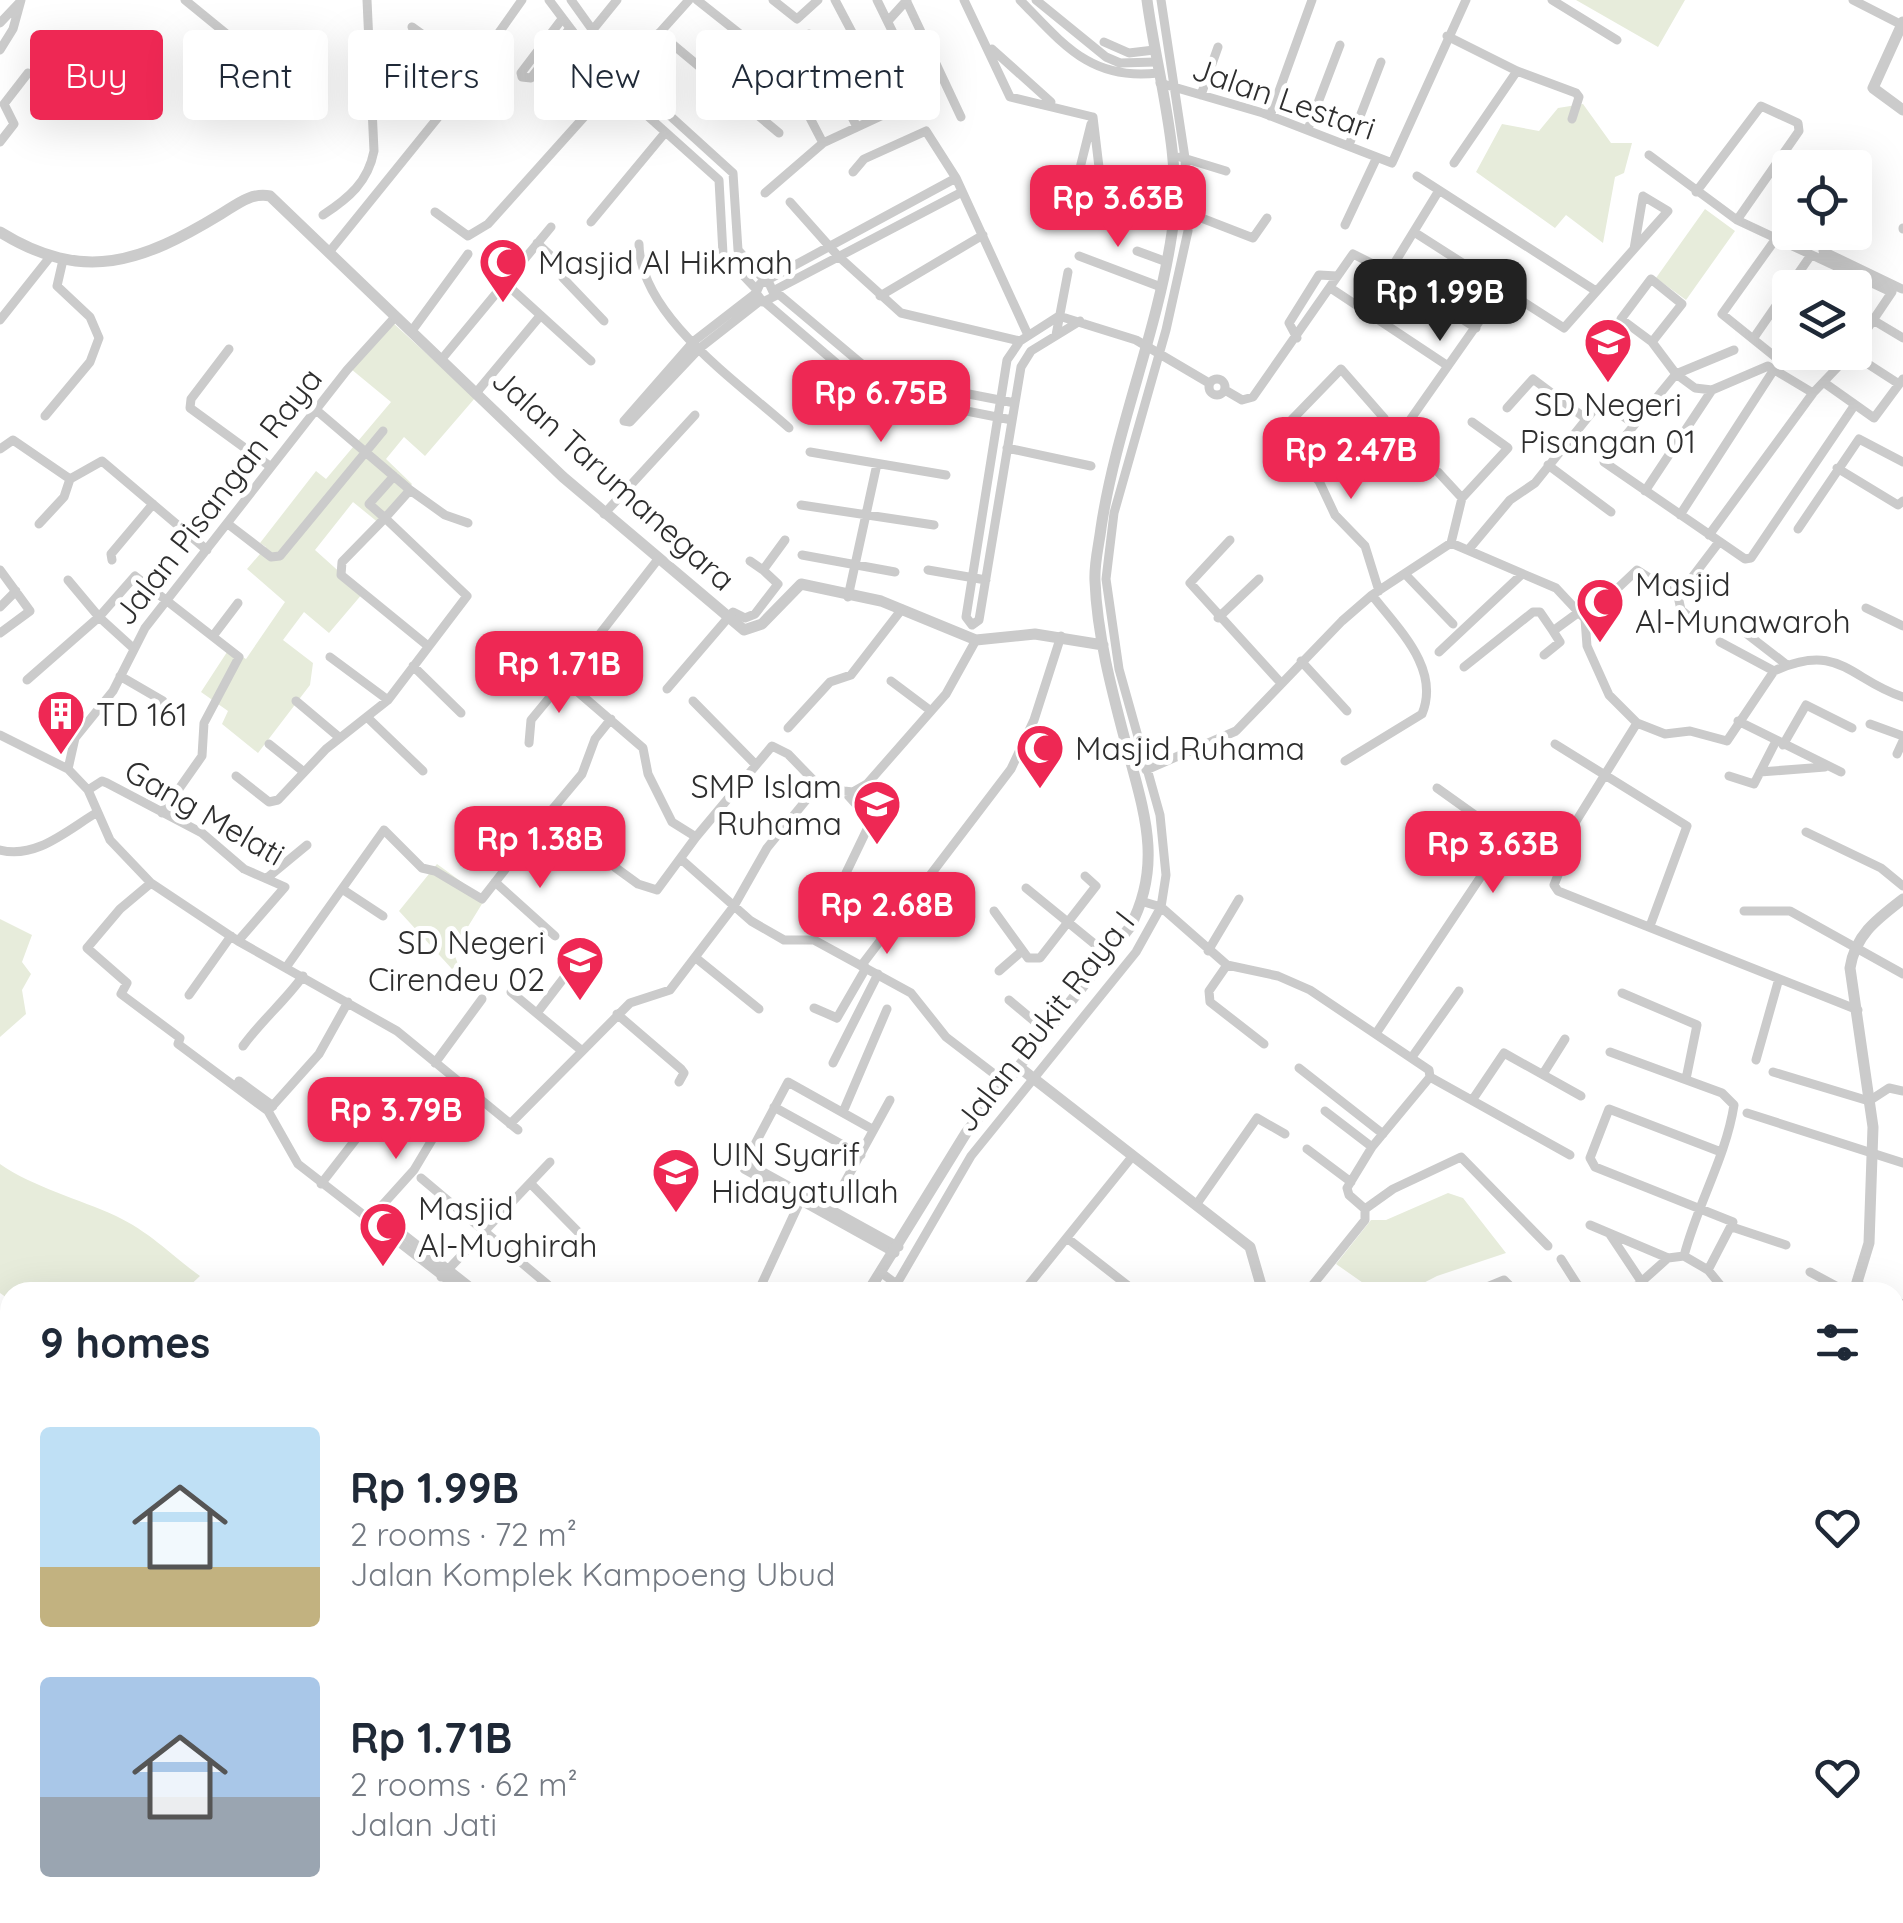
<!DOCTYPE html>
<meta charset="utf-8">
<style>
:root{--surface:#fff;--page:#f2f2f3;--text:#1f2937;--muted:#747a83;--accent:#ee2854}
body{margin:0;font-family:Quicksand,sans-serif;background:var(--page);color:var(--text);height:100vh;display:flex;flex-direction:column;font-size:38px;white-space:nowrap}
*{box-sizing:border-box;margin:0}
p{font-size:32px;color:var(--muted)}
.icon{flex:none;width:55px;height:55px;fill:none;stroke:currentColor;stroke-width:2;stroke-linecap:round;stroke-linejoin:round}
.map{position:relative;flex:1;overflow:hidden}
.sheet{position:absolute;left:0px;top:1282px;width:1905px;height:642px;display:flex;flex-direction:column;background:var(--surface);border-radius:30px 30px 0 0;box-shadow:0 10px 40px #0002}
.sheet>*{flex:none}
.banner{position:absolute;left:30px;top:30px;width:1000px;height:90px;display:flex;gap:20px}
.fabs{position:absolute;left:1772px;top:150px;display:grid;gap:20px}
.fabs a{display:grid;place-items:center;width:100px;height:100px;border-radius:10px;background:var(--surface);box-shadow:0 10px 40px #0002;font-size:50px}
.price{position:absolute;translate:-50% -85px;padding:0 22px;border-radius:20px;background:var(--accent);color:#fff;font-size:32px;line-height:65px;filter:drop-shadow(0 2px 5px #0008)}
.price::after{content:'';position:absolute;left:50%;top:60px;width:30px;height:22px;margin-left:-15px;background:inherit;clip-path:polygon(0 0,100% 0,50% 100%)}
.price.on{background:#222;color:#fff}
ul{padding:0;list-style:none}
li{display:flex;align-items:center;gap:30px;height:250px;padding:0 40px}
li span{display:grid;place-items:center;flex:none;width:280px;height:200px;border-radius:10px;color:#555}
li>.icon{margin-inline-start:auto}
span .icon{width:120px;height:120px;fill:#fffc;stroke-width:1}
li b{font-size:42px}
h2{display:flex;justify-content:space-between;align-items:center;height:120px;padding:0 40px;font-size:42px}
.tag{padding:0 35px;border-radius:10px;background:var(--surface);box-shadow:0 10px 40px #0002;font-size:35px;line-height:90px}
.tag.on{background:var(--accent);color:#fff}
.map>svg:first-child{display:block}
.green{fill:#e7ecdb}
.water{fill:#c6e4ed}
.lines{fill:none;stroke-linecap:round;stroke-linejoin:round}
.minor{stroke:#cbcbcb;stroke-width:9}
.tertiary{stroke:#cbcbcb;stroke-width:11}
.trunk{stroke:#9e9e9e;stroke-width:15}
.labels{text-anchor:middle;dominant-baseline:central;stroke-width:10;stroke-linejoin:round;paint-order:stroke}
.street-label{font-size:32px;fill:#2e2e2e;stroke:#fff}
.poi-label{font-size:32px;fill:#2e2e2e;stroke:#fff;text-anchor:start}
</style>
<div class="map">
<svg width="1903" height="1923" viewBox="0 0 1903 1923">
<rect width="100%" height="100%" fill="#fff"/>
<!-- green -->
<path class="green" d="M1576,0H1685L1658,47Z
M1583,104L1611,143H1632L1624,173L1615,177L1603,243L1566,215L1555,228L1476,172L1502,124L1539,131L1558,108Z
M1705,209L1735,231L1686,300L1656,278Z
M392,322L475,398L425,456L404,437L386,459L412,484L380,524L353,502L315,550L363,593L329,633L304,612L283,640L313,663L310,685L258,753L222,724L228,711L201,692L229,649L246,659L285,602L247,569L266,547L260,543L316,471L326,479L391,402L351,369Z
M437,864L485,899L453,951L458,964L452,969L399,911Z
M0,919L32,935L22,962L31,974L22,990L26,1014L0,1037Z
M0,1164C33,1187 79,1199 116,1216C150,1232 171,1255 200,1276L183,1292H10V1300L0,1293Z
M1448,1193L1463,1198L1506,1253L1437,1276L1406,1292H1376L1336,1264L1371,1220H1386Z"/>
<!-- water -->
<path class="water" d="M0,1392L10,1406V1915H20L19,1923H0Z"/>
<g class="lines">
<!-- minor -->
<path class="minor" d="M185,0L300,94
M549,0L613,85L719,180L723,254L756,289
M571,0L624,74L733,173L738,250L767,283
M697,0L779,65
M773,0L797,19L818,0
M835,0L893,110
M906,0L961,117
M964,0L1010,97L1093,117
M1020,0C1064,45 1091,81 1158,73
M1036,0L1106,57L1120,63L1156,62
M1552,0L1617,40
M1853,0L1902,25
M888,21L907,0
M0,23L19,3
M412,27L473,71
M591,32L617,0
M659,33L779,133
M809,34L857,127
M1447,36L1517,71L1576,93L1579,97L1572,119
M1104,42L1129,53L1154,50
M992,49L1051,102
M0,50L13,29L21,0
M522,77L521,73L562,19
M522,77L531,78L570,28
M1160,83L1263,113L1392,163L1466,0
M797,93L823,143
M1201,95L1218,47
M1270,116L1312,0
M1093,117L1101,184
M1308,129L1340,45
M0,142L14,124L4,104L28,73
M1349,145L1381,62
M1649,155L1737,220L1891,292
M1180,157L1226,171
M1454,163L1517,71
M1777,165L1790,174
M853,172L864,159L926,131L956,178L1028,335
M1061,176L1121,188
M1417,176L1596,291
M1077,180L1091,124
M1696,192L1761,106L1798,123L1799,131L1737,220
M765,193L823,143L924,96L877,0
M790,202L838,256L901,313L1020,341
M435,212L468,236L488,224L689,0
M1186,212L1253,238L1267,218
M323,215C349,198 368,182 374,151L367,0
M1790,219L1722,314L1784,364H1790L1798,352
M591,222L664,134
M1345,225L1377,157
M1903,229V228
M1414,232L1564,328L1634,249L1643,196L1668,211L1634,249
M537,243L564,268L563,278L604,321
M639,244C640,316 739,383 789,428
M330,251L444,110L522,0
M1137,251L1167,262
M1823,251L1902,289
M1079,256L1161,287
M1389,272L1438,192
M504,282L591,361
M769,283L775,296L763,302L756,293L760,284L956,178
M1842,288L1852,273
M1332,289L1448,366
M775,290L962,192
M776,292L876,376L1015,403
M880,296L983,235
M766,303L870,392L1012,420
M396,316L347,370L145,628L113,691L75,738L68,769L88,790L110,840L151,883L238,941L397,1031L518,1130
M1059,316L1020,341L1007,360L966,617L972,625L979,620L1021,367L1031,351L1080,321
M1059,316L1136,340L1209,383
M0,320L50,257
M1873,320L1903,338
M411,332L468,254
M1056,335L1068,272
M1297,338L1289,323L1319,275L1337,276
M1753,339L1811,255
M1652,342L1682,304L1651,279L1621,319L1652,342L1676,374L1695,388L1712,390L1768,366L1813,393
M1855,347L1892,292
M229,349L191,399L190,408L271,467
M1734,350L1676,374L1604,462L1745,559L1751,558L1854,406
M1851,353L1899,384
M441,360L551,227
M1209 387a8 8 0 1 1 16 0a8 8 0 1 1-16 0Z
M1826,384L1874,418L1903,379
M1225,390L1242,400L1253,397L1353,254L1389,272L1476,328
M476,393L540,316
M1507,408L1533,379L1585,418
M45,416L90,362L99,338L90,317L57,286L63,260
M1410,420L1502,289
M624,421L630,422L700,348L760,301
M624,421L694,341L756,293
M1007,448L1091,466
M0,449L13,440L70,479L102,461L207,550
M810,452L946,475
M1548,465L1611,512
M1837,468L1898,505L1903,501
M1438,472L1462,498
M394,476L369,504L385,518L342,562L341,575L428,646
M1319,481L1384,418L1341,369L1275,437L1319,481L1335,515L1365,546L1379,591
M410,490L445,515L468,523
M1645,491L1712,390
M801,505L934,525
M604,514L695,415
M1680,515L1775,368
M39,524L64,497L70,479
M228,524L271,557L280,556L383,431
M1798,529L1859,439L1903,462
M1709,535L1813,393L1852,352
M1230,540L1190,583L1280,682
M1451,543L1462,498L1508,448L1472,422
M1469,549L1510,500L1535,483L1601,401L1633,423
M802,555L895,572
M112,560L111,554L153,504
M750,561L763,570
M0,570L30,611L0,633
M928,570L986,580
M1406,575L1453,624
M68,580L99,617L135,576L239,657L204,723L202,756L162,813
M1678,596L1681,610L1702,627
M848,597L877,464
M0,607L16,591
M1866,608L1903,626
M1725,617L1787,665
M1218,618L1259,579
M1585,619L1637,570L1678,596L1719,542
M213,636L238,603
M1720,642L1774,671C1840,641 1850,680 1903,697
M524,647L564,680L531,720L529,743
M1439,652L1520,576
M1544,655L1560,642L1553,631
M330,657L388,700
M1301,661L1347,711
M413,666L461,713
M1464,667L1533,612H1540L1553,631L1579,612
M120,676L163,701
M27,680L99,617L132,647
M891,681L931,711
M667,689L733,612L745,618L755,614L778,584L763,570L785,540
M296,701L340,738
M693,701L756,765
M369,719L423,771
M1738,721L1841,772
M1870,724L1903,736
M788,728L830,682L851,675L902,609
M0,735L68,769
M269,744L304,772
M1555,744L1687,826L1650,926
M1783,745L1806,705L1852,728
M1897,754L1903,741
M1345,761L1422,714C1441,668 1397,628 1372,595
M1146,770L1236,731L1342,621L1372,595L1451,543L1556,588L1585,619L1587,646L1609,695L1637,723L1665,734L1690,731L1727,741L1774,671
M1760,772L1825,767
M236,776L269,802L278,800L326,749L388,700L467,596L385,518L410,490L315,409
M1729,776L1754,784L1776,741
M88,790L102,781L107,783L202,833L244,869L285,887L238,941
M844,791L871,821L846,873L896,910
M546,817L582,774L595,739L611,719
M1806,832L1881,868L1903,886
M696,837L772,746L788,754L821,788
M1565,839L1637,723
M0,850C36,859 66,831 96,813
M682,860L751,921L784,940H814L911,993L946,1037L1006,1083
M1560,870L1554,885L1558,891L1858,1010
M267,878L307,845
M495,882L555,936
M151,883L120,909L87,948L127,983L121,994L180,1038L178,1044L268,1111
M1026,888L1108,955
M342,889L383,916
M1144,902L1161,907L1227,965L1278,976L1310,990L1429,1070L1430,1077
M994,911L1028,958H1040L1096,886L1085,876
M1744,911H1790L1903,974
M1208,951L1239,899
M696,958L759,1009
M1227,965L1209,991L1210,1002L1264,1044
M287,966L384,830L422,868L435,871L482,899L546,817L638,884L657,890L696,837L672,822L648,774L643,748L564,680L659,558
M861,966L1011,769L1034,720L1061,636
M999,971L1022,951
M511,992L581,1050
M1622,993L1697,1025L1686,1079
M189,995L231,936
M1009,1000L1046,1031
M814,1008L837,1018L866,968
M537,1013L586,949
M617,1014L681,1069L684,1073L679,1082
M1377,1032L1504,842L1500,833L1437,788
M243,1046C262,1020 285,1001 303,976
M1412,1057L1459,991
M1756,1060L1778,982
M435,1063L482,999
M833,1063L878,974
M1299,1068L1383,1134
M1773,1072L1869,1101L1889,1088L1903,1091
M1543,1074L1565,1039
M1430,1077L1570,1155
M239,1081L273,1106
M1473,1099L1504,1053L1581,1096
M774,1107L861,1155
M268,1111L298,1164L463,1292
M268,1111L319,1054L348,1002
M1325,1111L1372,1147
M843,1112L887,1009
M1747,1113L1903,1163
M510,1124L630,1003L670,990L734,906L767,848L816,788L853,792L867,784L946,694L976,640
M1307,1149L1351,1182
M746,1161L788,1082L872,1129
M745,1162L899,1247
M744,1165V1169L895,1253
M421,1178L548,1285
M530,1183L590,1244
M321,1184L356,1139
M1196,1205L1257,1118L1285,1134
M1365,1209L1393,1189L1461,1157L1548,1246
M1365,1209L1349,1195L1347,1188L1372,1147L1430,1077
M828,1213L890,1100
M368,1221L414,1170L463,1088
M389,1223L477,1292
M1590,1225L1668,1258L1684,1256C1697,1205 1726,1157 1734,1105L1722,1093L1610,1052
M1732,1227L1786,1245
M1609,1233L1641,1281
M1067,1238L1136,1292
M1684,1256L1708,1270L1726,1292
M1561,1259L1582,1292
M1708,1270L1733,1222L1595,1167L1590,1158L1609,1109L1721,1152
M1810,1272L1847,1292
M883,1274L907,1292
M441,1277L550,1162
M1858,1284L1876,1292
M758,1292L803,1195
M892,1292L971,1156L1136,952L1161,907L1166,875L1160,815L1119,669L1106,579L1114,513L1166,330L1188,231L1185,158L1161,0
M1023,1292L1131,1158
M1307,1292L1365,1220V1209
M1475,1292L1504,1280L1516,1292
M1630,1292L1668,1258
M1895,1301L1903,1304
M1895,1511L1903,1502
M1895,1562L1903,1565
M1895,1732L1903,1739
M1895,1804L1903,1810
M365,1915L373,1923
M486,1915L499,1923
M787,1915L795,1923
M911,1915L921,1923
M1812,1915L1821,1923
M198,1923V1922
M664,1923L671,1915
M823,1923L830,1915
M968,1923L971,1915
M1732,1923L1739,1915
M1857,1923H1869"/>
<!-- tertiary -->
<path class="tertiary" d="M1903,22L1873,88L1903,110
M0,232C84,284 142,262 221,214C236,205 251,192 270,196L563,477L744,630L762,624L801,584L881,601L976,640L1035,634L1103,645
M1019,1067L1250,1247L1263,1292
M868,1292L966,1133L1130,927C1164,863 1143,809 1126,744C1112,691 1097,635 1095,581C1094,563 1099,545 1101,528C1116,428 1157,334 1172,233C1183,157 1157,75 1147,0
M1854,1292L1869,1243L1873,1127L1850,968C1855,935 1877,919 1903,899
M313,1923L323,1915
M1068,1923L1074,1915"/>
<!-- trunk -->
<path class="trunk" d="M1441,1915L1486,1923
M1329,1923L1425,1915"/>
</g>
<!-- icons -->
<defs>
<g id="mosque-pin" transform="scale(2.5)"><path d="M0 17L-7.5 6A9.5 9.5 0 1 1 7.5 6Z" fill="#ee2854" stroke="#fff"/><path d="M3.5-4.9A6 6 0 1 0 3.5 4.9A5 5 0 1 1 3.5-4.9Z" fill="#fff"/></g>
<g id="school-pin" transform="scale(2.5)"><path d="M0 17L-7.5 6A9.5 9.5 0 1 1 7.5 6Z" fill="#ee2854" stroke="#fff"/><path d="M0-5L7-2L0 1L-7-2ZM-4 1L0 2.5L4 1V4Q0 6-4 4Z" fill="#fff"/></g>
<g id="building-pin" transform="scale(2.5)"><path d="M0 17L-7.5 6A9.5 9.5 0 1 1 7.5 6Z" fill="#ee2854" stroke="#fff"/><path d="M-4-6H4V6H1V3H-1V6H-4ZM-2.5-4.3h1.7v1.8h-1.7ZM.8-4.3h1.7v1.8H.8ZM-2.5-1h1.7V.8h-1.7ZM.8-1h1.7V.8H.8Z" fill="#fff"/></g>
<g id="university-pin" transform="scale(2.5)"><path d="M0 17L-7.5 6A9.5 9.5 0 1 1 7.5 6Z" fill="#ee2854" stroke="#fff"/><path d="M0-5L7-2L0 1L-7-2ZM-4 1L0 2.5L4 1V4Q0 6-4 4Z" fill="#fff"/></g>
</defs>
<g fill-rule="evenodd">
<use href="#mosque-pin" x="503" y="262"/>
<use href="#school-pin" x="1608" y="342"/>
<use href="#mosque-pin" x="1600" y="602"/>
<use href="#building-pin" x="61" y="714"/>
<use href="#mosque-pin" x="1040" y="748"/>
<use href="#school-pin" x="877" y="804"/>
<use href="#school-pin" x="580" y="960"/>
<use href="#university-pin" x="676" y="1172"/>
<use href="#mosque-pin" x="383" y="1226"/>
</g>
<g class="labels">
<!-- street labels -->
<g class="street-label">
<text transform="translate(1284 98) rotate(19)">Jalan Lestari</text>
<text transform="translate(614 479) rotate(42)">Jalan Tarumanegara</text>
<text transform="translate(217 496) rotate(-52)">Jalan Pisangan Raya</text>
<text transform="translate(205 812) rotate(30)">Gang Melati</text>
<text transform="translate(1044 1021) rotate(-52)">Jalan Bukit Raya I</text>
</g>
<!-- poi labels -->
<g class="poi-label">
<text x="538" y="262">Masjid Al Hikmah</text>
<text x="1608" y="404" text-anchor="middle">SD Negeri<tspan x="1608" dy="37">Pisangan 01</tspan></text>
<text x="1635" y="584">Masjid<tspan x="1635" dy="37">Al-Munawaroh</tspan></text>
<text x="96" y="714">TD 161</text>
<text x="1075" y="748">Masjid Ruhama</text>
<text x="842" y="786" text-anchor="end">SMP Islam<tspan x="842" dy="37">Ruhama</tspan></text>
<text x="545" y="942" text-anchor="end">SD Negeri<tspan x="545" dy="37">Cirendeu 02</tspan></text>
<text x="711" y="1154">UIN Syarif<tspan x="711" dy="37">Hidayatullah</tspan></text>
<text x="418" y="1208">Masjid<tspan x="418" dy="37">Al-Mughirah</tspan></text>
</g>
</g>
</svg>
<div class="fabs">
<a><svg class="icon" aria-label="locate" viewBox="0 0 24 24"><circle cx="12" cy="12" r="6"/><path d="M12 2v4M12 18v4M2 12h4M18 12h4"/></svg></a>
<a><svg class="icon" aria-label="layers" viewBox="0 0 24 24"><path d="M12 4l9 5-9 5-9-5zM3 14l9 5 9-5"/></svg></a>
</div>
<b class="price" style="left:1118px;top:250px">Rp 3.63B</b>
<b class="price on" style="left:1440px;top:344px">Rp 1.99B</b>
<b class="price" style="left:881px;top:445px">Rp 6.75B</b>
<b class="price" style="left:1351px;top:502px">Rp 2.47B</b>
<b class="price" style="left:559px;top:716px">Rp 1.71B</b>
<b class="price" style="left:540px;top:891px">Rp 1.38B</b>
<b class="price" style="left:1493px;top:896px">Rp 3.63B</b>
<b class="price" style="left:887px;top:957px">Rp 2.68B</b>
<b class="price" style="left:396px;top:1162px">Rp 3.79B</b>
<div class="banner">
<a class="tag on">Buy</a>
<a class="tag">Rent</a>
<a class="tag">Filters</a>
<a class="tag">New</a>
<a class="tag">Apartment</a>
</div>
<section class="sheet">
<h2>9 homes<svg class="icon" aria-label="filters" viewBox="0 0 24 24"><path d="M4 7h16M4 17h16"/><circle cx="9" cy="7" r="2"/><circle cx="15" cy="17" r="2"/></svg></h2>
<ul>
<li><span style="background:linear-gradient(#bfe0f5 70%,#c2b280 0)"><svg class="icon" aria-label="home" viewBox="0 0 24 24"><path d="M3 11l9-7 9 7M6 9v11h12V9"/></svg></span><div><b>Rp 1.99B</b><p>2 rooms · 72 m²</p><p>Jalan Komplek Kampoeng Ubud</p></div><svg class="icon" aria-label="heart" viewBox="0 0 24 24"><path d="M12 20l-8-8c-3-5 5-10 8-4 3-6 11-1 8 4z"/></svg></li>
<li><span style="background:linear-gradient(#a9c7e8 60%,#9aa5b1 0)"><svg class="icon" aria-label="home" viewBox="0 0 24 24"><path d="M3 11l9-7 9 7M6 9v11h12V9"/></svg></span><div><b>Rp 1.71B</b><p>2 rooms · 62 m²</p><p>Jalan Jati</p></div><svg class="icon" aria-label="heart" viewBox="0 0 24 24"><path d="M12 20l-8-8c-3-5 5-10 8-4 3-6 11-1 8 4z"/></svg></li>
</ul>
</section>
</div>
